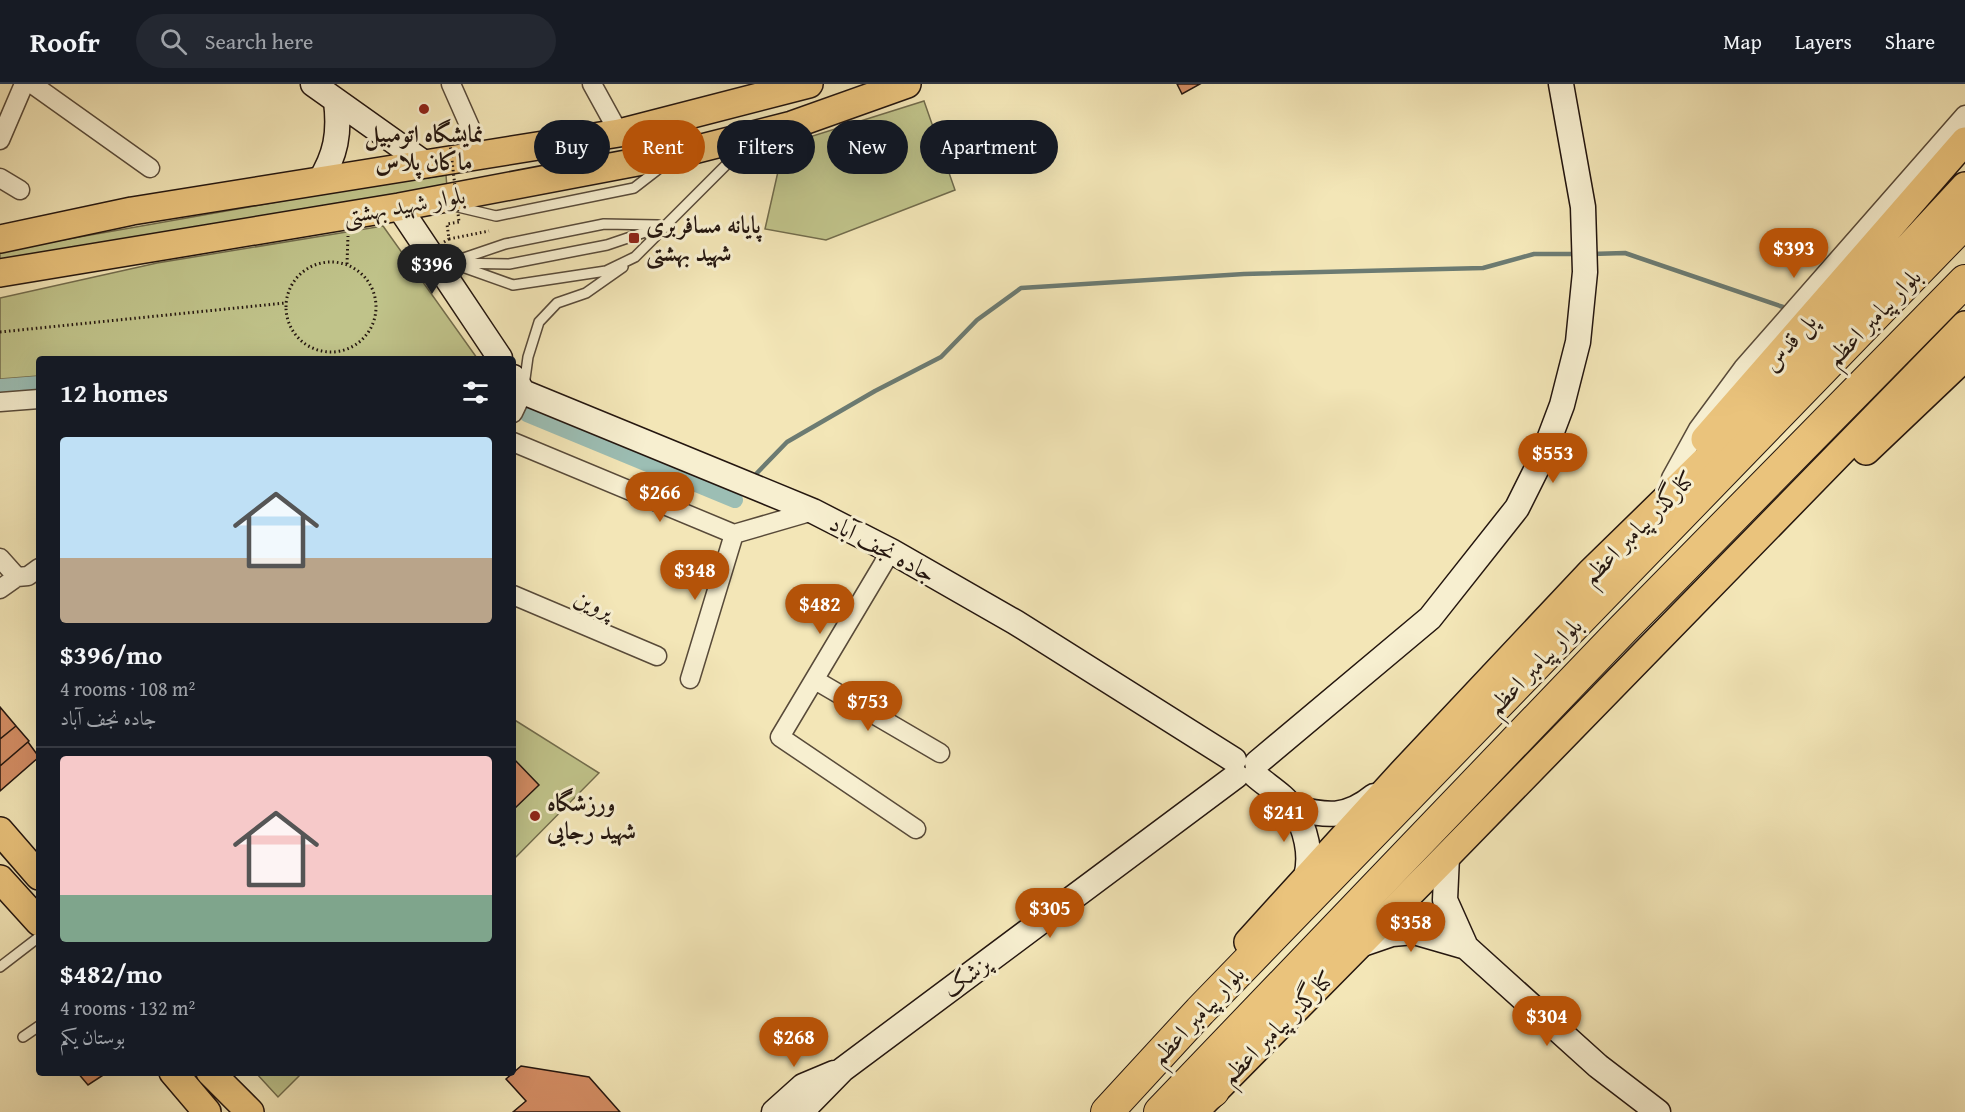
<!DOCTYPE html>
<meta charset="utf-8">
<style>
:root{--surface:#171b24;--page:#242831;--text:#f1f3f6;--muted:#9ea1a6;--line:#363941;--accent:#b45309}
body{margin:0;font-family:"Gentium Book Plus",Amiri,serif;background:var(--page);color:var(--text);height:100vh;display:flex;flex-direction:column;font-size:22px;white-space:nowrap}
*{box-sizing:border-box;margin:0}
p{font-size:20px;color:var(--muted)}
.icon{flex:none;width:33px;height:33px;fill:none;stroke:currentColor;stroke-width:2;stroke-linecap:round;stroke-linejoin:round}
.map{position:relative;flex:1;overflow:hidden}
.panel{position:absolute;left:36px;top:272px;width:480px;height:720px;display:flex;flex-direction:column;background:var(--surface);border-radius:6px;box-shadow:0 6px 24px #0002}
.panel>*{flex:none}
.banner{position:absolute;left:534px;top:36px;width:570px;height:54px;display:flex;gap:12px}
.price{position:absolute;translate:-50% -51px;padding:0 14px;border-radius:21px;background:var(--accent);color:#fff;font-size:20px;line-height:39px;filter:drop-shadow(0 2px 3px #0008)}
.price::after{content:'';position:absolute;left:50%;top:36px;width:18px;height:14px;margin-left:-9px;background:inherit;clip-path:polygon(0 0,100% 0,50% 100%)}
.price.on{background:#222;color:#fff}
ul{padding:0;list-style:none}
li{display:grid;align-content:center;gap:12px;height:318px;padding:0 24px}
li+li{border-top:2px solid var(--line)}
li span{display:grid;place-items:center;height:186px;border-radius:6px;color:#555}
li>.icon{margin-inline-start:auto}
span .icon{width:108px;height:108px;fill:#fffc;stroke-width:1}
li b{font-size:26px}
h2{display:flex;justify-content:space-between;align-items:center;height:72px;padding:0 24px;font-size:26px}
.chip{padding:0 21px;border-radius:27px;background:var(--surface);box-shadow:0 6px 24px #0002;font-size:21px;line-height:54px}
.chip.on{background:var(--accent);color:#fff}
header{display:flex;align-items:center;gap:36px;box-sizing:border-box;height:84px;padding:0 30px;background:var(--surface);border-bottom:2px solid var(--line)}
header strong{font-size:28px}
nav{display:flex;gap:33px;margin-inline-start:auto;font-size:21px}
.search{width:420px;height:54px;background:var(--page);display:flex;align-items:center;gap:15px;box-sizing:border-box;padding:0 21px;border-radius:33px;color:var(--muted);font-size:22px}
.map>svg:first-child{display:block}
.green{fill:#c0c38a;stroke:#726c4c;stroke-width:1.5}
.lines{fill:none;stroke-linecap:round;stroke-linejoin:round}
.stream{stroke:#6c7b72;stroke-width:4.5}
.canal{stroke:#9cbeb4;stroke-width:16}
.building{fill:#d58e65;stroke:#24160f;stroke-width:1.5}
.lane-casing{stroke:#584a39;stroke-width:12}
.street-casing{stroke:#584a39;stroke-width:21}
.secondary-casing{stroke:#24160f;stroke-width:27}
.primary-casing{stroke:#24160f;stroke-width:30}
.highway-casing{stroke:#24160f;stroke-width:34}
.path{stroke:#24160f;stroke-width:3;stroke-dasharray:1.5 3;stroke-linecap:butt}
.lane{stroke:#f7efd0;stroke-width:9}
.street{stroke:#f7efd0;stroke-width:18}
.secondary{stroke:#f7efd0;stroke-width:24}
.primary{stroke:#eac37c;stroke-width:27}
.highway{stroke:#eac37c;stroke-width:32}
.path-bridge{stroke:#24160f;stroke-width:3;stroke-dasharray:1.5 3;stroke-linecap:butt}
.poi-dot{fill:#8f2418;stroke:#f7efd0;stroke-width:2}
.labels{text-anchor:middle;dominant-baseline:central;stroke-width:6;stroke-linejoin:round;paint-order:stroke}
.poi-label{font-size:24px;font-weight:bold;fill:#24160f;stroke:#f7efd0;text-anchor:start}
.street-label{font-size:24px;fill:#24160f;stroke:#f7efd0}
</style>
<header>
<strong>Roofr</strong>
<div class="search"><svg class="icon" aria-label="search" viewBox="0 0 24 24"><circle cx="10" cy="10" r="6"/><path d="M15 15l6 6"/></svg>Search here</div>
<nav><a>Map</a><a>Layers</a><a>Share</a></nav>
</header>
<div class="map">
<svg width="1965" height="1028" viewBox="0 0 1965 1028">
<rect width="100%" height="100%" fill="#f3e6b7"/>
<filter id="stains"><feTurbulence type="fractalNoise" baseFrequency=".00333" numOctaves="4"/><feColorMatrix values="0 0 0 0 .2 0 0 0 0 .09 0 0 0 0 .02 0 0 0 .5 -.17"/></filter>
<radialGradient id="worn" r=".72"><stop offset=".6" stop-color="#630" stop-opacity="0"/><stop offset="1" stop-color="#630" stop-opacity=".3"/></radialGradient>
<!-- green -->
<path class="green" d="M924,17L955,106L826,156L765,145L784,61Z
M446,91L447,104L0,178V167L333,108Z
M383,142L477,274H39V292L0,295V214L157,179Z
M513,635L599,689L513,776Z
M256,989H302L278,1013Z"/>
<g class="lines">
<!-- stream -->
<path class="stream" d="M1591,170L1625,169L1783,223
M757,389L787,358L875,307L941,273L977,236L1021,204L1244,190L1483,184L1534,170H1576
M735,416L738,411"/>
<!-- canal -->
<path class="canal" d="M0,303L39,300
M527,330L735,416"/>
</g>
<!-- building -->
<path class="building" d="M1177,0H1200L1182,10Z
M0,623L16,642L0,655Z
M16,642L29,657L0,682V655Z
M28,658L39,673L0,707V682Z
M513,674L539,701L513,726Z
M521,982L589,993L620,1028H513L526,1017L506,995Z
M77,988H108L88,1001Z"/>
<g class="lines">
<!-- lane casing -->
<g class="lane-casing">
<path id="lane" d="M454,122L496,132L634,104L665,80
M441,174L450,179L509,180L607,161L666,141L745,62
M458,176L505,160L604,140L658,141
M457,181L513,201L606,187L635,173L664,144
M524,302L528,273L539,238L557,219L586,209L623,183
M0,883L39,853
M23,953L39,942"/>
</g>
<!-- street casing -->
<g class="street-casing">
<path id="street" d="M32,0L150,84
M451,0L470,43
M592,0L619,49
M0,56L24,0
M0,94L20,106
M0,318L39,315
M513,329L523,308
M513,358L734,450L813,427
M1671,394L1698,345L1743,284L1965,31
M891,467L780,653L916,745
M0,474L17,493
M0,505L17,493L28,492L39,484
M513,511L657,572
M690,595L734,450
M815,596L940,669"/>
</g>
<!-- secondary casing -->
<g class="secondary-casing">
<path id="secondary" d="M313,0L427,81
M319,98C336,71 340,49 336,17
M399,123L500,274
M513,293L523,308L813,427L891,467L1015,538L1234,676
M1257,679L1430,534L1517,424L1542,374L1562,321L1578,258L1585,188L1583,123L1561,0
M1255,691C1266,701 1285,712 1293,725C1306,744 1312,771 1306,793
M1293,724C1327,732 1346,735 1374,712
M1447,772L1445,816L1466,863
M1357,862L1392,850L1414,848L1466,863L1598,982L1658,1028
M774,1028L803,1002L834,989
M801,1028L842,986L1236,692"/>
</g>
<!-- primary casing -->
<g class="primary-casing">
<path id="primary" d="M0,155L132,127L619,49L809,0
M0,189L399,123L674,71L792,41L907,0
M1705,355L1965,57
M1866,367L1965,273
M0,747L39,792
M0,795L39,838
M1248,858L1400,691L1590,489L1758,325L1965,102
M173,988L207,1028
M210,988L250,1028
M1199,1023L1447,772L1965,241"/>
</g>
<!-- highway casing -->
<g class="highway-casing">
<path id="highway" d="M1107,1028L1200,927L1965,138
M1160,1028L1623,545L1965,197
M1182,1028L1213,1007"/>
</g>
<!-- path -->
<path class="path" d="M449,155L489,147
M444,158L449,155L447,140L459,138
M286 223a45 45 0 1 1 90 0a45 45 0 1 1-90 0Z
M347,180L348,152
M0,248L285,219"/>
<!-- lane -->
<use href="#lane" class="lane"/>
<!-- street -->
<use href="#street" class="street"/>
<!-- secondary -->
<use href="#secondary" class="secondary"/>
<!-- primary -->
<use href="#primary" class="primary"/>
<!-- highway -->
<use href="#highway" class="highway"/>
<!-- path-bridge -->
<path class="path-bridge" d="M450,59L459,138"/>
</g>
<!-- markers -->
<g class="poi-dot">
<circle cx="424" cy="25" r="6"/>
<rect x="628" y="148" width="12" height="12" rx="3"/>
<circle cx="535" cy="732" r="6"/>
</g>
<g class="labels">
<!-- poi labels -->
<g class="poi-label">
<text x="424" y="49" text-anchor="middle">نمایشگاه اتومبیل<tspan x="424" dy="28">ماکان پلاس</tspan></text>
<text x="646" y="140">پایانه مسافربری<tspan x="646" dy="28">شهید بهشتی</tspan></text>
<text x="547" y="718">ورزشگاه<tspan x="547" dy="28">شهید رجایی</tspan></text>
</g>
<!-- street labels -->
<g class="street-label">
<text transform="translate(404 121) rotate(-10)">بلوار شهید بهشتی</text>
<text transform="translate(1873 233) rotate(-46)">بلوار پیامبر اعظم</text>
<text transform="translate(1789 258) rotate(-49)">پل قدس</text>
<text transform="translate(1638 443) rotate(-45)">کنارگذر پیامبر اعظم</text>
<text transform="translate(883 464) rotate(28)">جاده نجف آباد</text>
<text transform="translate(594 519) rotate(23)">پروین</text>
<text transform="translate(1534 582) rotate(-46)">بلوار پیامبر اعظم</text>
<text transform="translate(966 892) rotate(-37)">پزشک</text>
<text transform="translate(1197 931) rotate(-47)">بلوار پیامبر اعظم</text>
<text transform="translate(1277 943) rotate(-45)">کنارگذر پیامبر اعظم</text>
</g>
</g>
<rect width="100%" height="100%" filter="url(#stains)"/>
<rect width="100%" height="100%" fill="url(#worn)"/>
</svg>
<b class="price" style="left:1794px;top:195px">$393</b>
<b class="price on" style="left:432px;top:211px">$396</b>
<b class="price" style="left:1553px;top:400px">$553</b>
<b class="price" style="left:660px;top:439px">$266</b>
<b class="price" style="left:695px;top:517px">$348</b>
<b class="price" style="left:820px;top:551px">$482</b>
<b class="price" style="left:868px;top:648px">$753</b>
<b class="price" style="left:1284px;top:759px">$241</b>
<b class="price" style="left:1050px;top:855px">$305</b>
<b class="price" style="left:1411px;top:869px">$358</b>
<b class="price" style="left:1547px;top:963px">$304</b>
<b class="price" style="left:794px;top:984px">$268</b>
<div class="banner">
<a class="chip">Buy</a>
<a class="chip on">Rent</a>
<a class="chip">Filters</a>
<a class="chip">New</a>
<a class="chip">Apartment</a>
</div>
<section class="panel">
<h2>12 homes<svg class="icon" aria-label="filters" viewBox="0 0 24 24"><path d="M4 7h16M4 17h16"/><circle cx="9" cy="7" r="2"/><circle cx="15" cy="17" r="2"/></svg></h2>
<ul>
<li><span style="background:linear-gradient(#bfe0f5 65%,#b9a48a 0)"><svg class="icon" aria-label="home" viewBox="0 0 24 24"><path d="M3 11l9-7 9 7M6 9v11h12V9"/></svg></span><div><b>$396/mo</b><p>4 rooms · 108 m²</p><p>جاده نجف آباد</p></div></li>
<li><span style="background:linear-gradient(#f6c9c9 75%,#7fa58c 0)"><svg class="icon" aria-label="home" viewBox="0 0 24 24"><path d="M3 11l9-7 9 7M6 9v11h12V9"/></svg></span><div><b>$482/mo</b><p>4 rooms · 132 m²</p><p>بوستان یکم</p></div></li>
</ul>
</section>
</div>
